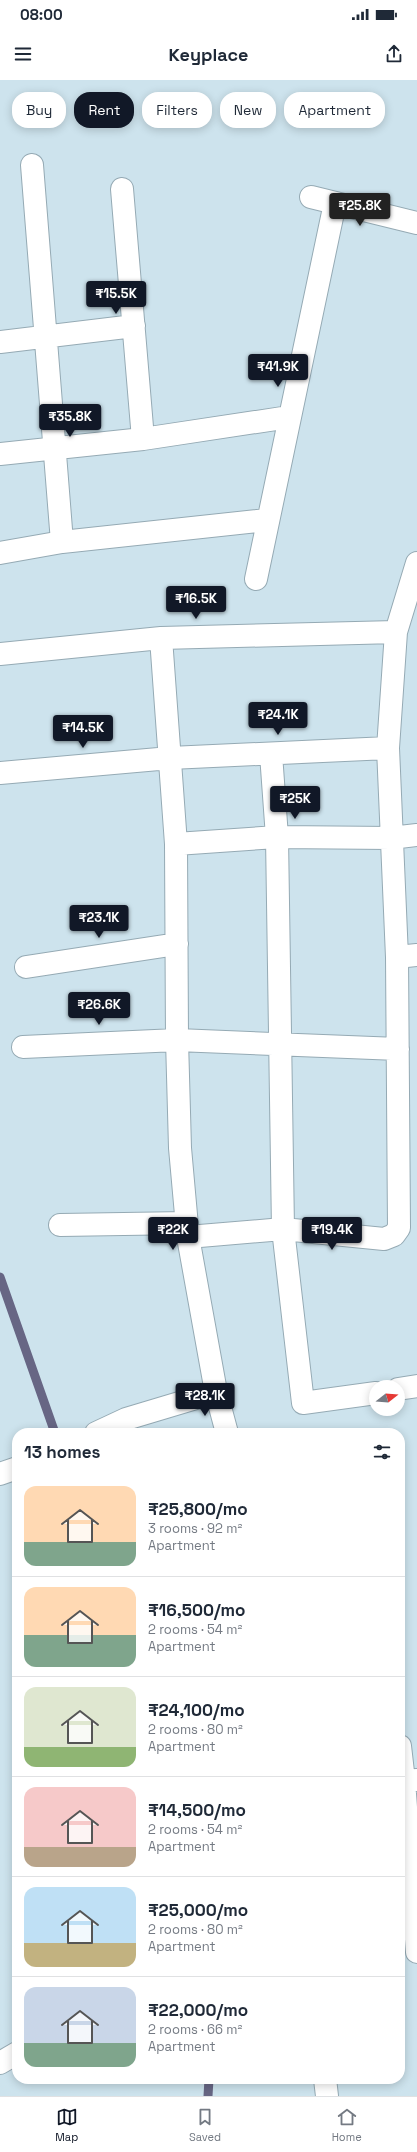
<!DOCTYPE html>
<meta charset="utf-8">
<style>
:root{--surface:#fff;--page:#f2f2f3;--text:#1f2937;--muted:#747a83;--line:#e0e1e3;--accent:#111827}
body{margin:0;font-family:"Space Grotesk",sans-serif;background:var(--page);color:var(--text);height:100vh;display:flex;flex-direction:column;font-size:15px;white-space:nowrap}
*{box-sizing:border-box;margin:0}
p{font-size:13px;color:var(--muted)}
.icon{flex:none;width:22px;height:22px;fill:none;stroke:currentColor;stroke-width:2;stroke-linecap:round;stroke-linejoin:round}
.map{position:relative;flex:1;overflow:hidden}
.drawer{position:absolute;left:12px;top:1348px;width:393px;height:656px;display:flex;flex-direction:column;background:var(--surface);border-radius:16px;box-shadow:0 2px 10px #0003}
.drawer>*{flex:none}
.hud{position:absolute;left:12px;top:12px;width:393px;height:36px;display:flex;gap:8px}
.needle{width:26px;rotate:73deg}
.tools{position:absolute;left:369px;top:1300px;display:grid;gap:8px}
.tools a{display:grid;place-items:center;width:36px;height:36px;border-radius:50%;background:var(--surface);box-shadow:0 2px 10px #0003;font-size:20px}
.price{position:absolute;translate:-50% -34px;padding:0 9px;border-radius:4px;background:var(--accent);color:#fff;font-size:13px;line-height:26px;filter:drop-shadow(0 1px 2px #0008)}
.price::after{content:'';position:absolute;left:50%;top:24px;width:12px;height:9px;margin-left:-6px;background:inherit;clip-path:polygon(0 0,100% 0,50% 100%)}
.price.selected{background:#222;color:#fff}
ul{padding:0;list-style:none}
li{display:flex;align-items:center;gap:12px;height:100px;padding:0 12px}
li+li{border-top:1px solid var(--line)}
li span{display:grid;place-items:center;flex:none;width:112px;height:80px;border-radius:12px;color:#555}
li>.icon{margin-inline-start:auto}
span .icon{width:48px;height:48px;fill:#fffc;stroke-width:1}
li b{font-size:17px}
h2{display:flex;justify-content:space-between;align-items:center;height:48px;padding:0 12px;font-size:17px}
.pill{padding:0 14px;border-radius:16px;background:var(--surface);box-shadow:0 2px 10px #0003;font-size:14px;line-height:36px}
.pill.selected{background:var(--accent);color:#fff}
.status{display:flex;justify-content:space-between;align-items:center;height:28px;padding:0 20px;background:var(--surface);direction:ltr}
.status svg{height:11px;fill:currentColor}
header{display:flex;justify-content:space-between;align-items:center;height:52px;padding:0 12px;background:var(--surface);font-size:18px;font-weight:600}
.dock{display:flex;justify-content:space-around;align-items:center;height:56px;border-top:1px solid var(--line);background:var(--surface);font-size:11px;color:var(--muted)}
.dock a{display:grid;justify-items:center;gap:2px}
.dock .selected{color:var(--accent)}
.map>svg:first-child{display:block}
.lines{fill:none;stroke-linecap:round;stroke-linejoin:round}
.stream{stroke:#676684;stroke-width:9}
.street-casing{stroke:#95aab4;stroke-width:24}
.street{stroke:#fff;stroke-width:22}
</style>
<div class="status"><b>08:00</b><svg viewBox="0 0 49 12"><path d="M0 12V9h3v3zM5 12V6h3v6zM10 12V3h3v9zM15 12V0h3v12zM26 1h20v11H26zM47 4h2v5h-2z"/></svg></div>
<header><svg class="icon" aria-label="menu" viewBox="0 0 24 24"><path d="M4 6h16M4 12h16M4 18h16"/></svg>Keyplace<svg class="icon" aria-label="share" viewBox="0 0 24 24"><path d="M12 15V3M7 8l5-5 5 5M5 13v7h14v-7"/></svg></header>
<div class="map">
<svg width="417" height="2016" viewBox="0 0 417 2016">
<rect width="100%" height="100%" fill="#cde3ed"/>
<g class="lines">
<!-- stream -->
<path class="stream" d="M0,1197L55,1353
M208,2016L209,1999"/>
<!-- street casing -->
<g class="street-casing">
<path id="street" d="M32,85L62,462L267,440
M122,109L143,359
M311,117L417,143
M0,262L134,246
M0,374L143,359L289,337
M0,473L62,462
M256,499L335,123
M161,558L176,764L177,960L398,969
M0,574L161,558L396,552
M271,674L277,757L283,1149L303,1323L376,1313
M0,693L170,678L388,668
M176,764L277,757L391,758L417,755
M397,877L417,875
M26,887L177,864
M23,967L177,960L180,1068L188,1157L216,1312L126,1339L96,1353
M60,1145L187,1143
M188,1157L283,1149L384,1159L394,1155L399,1148L397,877L388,668L396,552L417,483
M398,1309L417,1306
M216,1312L227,1353
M0,1394L17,1388
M400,1666L404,1701L417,1700
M400,1701H404L417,1872
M0,1983L17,1973
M325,1999L327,2016"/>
</g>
<!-- street -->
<use href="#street" class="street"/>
</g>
</svg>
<div class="tools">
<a><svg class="needle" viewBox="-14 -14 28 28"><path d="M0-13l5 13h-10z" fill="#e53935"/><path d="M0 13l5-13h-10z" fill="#747a83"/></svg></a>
</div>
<b class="price selected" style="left:360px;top:147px">₹25.8K</b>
<b class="price" style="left:116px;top:235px">₹15.5K</b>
<b class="price" style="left:278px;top:308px">₹41.9K</b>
<b class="price" style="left:70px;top:358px">₹35.8K</b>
<b class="price" style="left:196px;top:540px">₹16.5K</b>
<b class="price" style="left:278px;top:656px">₹24.1K</b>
<b class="price" style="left:83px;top:669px">₹14.5K</b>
<b class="price" style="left:295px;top:740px">₹25K</b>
<b class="price" style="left:99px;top:859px">₹23.1K</b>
<b class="price" style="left:99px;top:946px">₹26.6K</b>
<b class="price" style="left:173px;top:1171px">₹22K</b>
<b class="price" style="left:332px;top:1171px">₹19.4K</b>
<b class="price" style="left:205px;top:1337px">₹28.1K</b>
<div class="hud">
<a class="pill">Buy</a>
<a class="pill selected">Rent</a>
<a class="pill">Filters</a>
<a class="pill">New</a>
<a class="pill">Apartment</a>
</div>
<section class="drawer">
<h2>13 homes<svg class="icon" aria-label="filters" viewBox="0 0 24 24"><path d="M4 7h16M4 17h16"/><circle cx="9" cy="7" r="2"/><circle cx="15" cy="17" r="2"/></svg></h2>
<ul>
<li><span style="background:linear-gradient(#ffd9b3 70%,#7fa58c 0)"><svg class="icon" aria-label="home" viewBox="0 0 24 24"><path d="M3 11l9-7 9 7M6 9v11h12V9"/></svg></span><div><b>₹25,800/mo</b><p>3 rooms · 92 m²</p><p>Apartment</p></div></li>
<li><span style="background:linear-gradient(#ffd9b3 60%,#7fa58c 0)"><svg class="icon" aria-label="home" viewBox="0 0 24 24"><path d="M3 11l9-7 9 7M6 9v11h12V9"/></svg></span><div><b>₹16,500/mo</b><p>2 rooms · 54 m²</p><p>Apartment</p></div></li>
<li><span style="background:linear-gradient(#dfe7d0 75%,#8fb573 0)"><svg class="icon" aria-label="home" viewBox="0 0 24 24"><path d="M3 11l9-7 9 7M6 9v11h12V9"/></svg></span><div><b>₹24,100/mo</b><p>2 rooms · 80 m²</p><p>Apartment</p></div></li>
<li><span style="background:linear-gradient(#f6c9c9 75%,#b9a48a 0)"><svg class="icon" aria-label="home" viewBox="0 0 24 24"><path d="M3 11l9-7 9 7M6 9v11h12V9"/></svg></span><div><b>₹14,500/mo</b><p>2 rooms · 54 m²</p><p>Apartment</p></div></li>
<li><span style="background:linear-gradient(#bfe0f5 70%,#c2b280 0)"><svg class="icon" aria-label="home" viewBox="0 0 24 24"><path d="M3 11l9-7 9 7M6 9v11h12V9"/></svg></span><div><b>₹25,000/mo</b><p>2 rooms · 80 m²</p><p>Apartment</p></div></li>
<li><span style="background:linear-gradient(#c9d6e8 70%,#7fa58c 0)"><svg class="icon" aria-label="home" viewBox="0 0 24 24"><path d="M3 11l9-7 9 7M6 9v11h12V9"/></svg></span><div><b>₹22,000/mo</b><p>2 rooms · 66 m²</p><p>Apartment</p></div></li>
</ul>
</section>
</div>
<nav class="dock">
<a class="selected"><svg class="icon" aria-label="map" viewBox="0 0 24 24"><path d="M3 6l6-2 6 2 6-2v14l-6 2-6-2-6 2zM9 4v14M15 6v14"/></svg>Map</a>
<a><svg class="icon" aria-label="saved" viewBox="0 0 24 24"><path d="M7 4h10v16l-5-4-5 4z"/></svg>Saved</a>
<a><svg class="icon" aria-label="home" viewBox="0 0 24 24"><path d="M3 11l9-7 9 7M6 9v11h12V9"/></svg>Home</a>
</nav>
